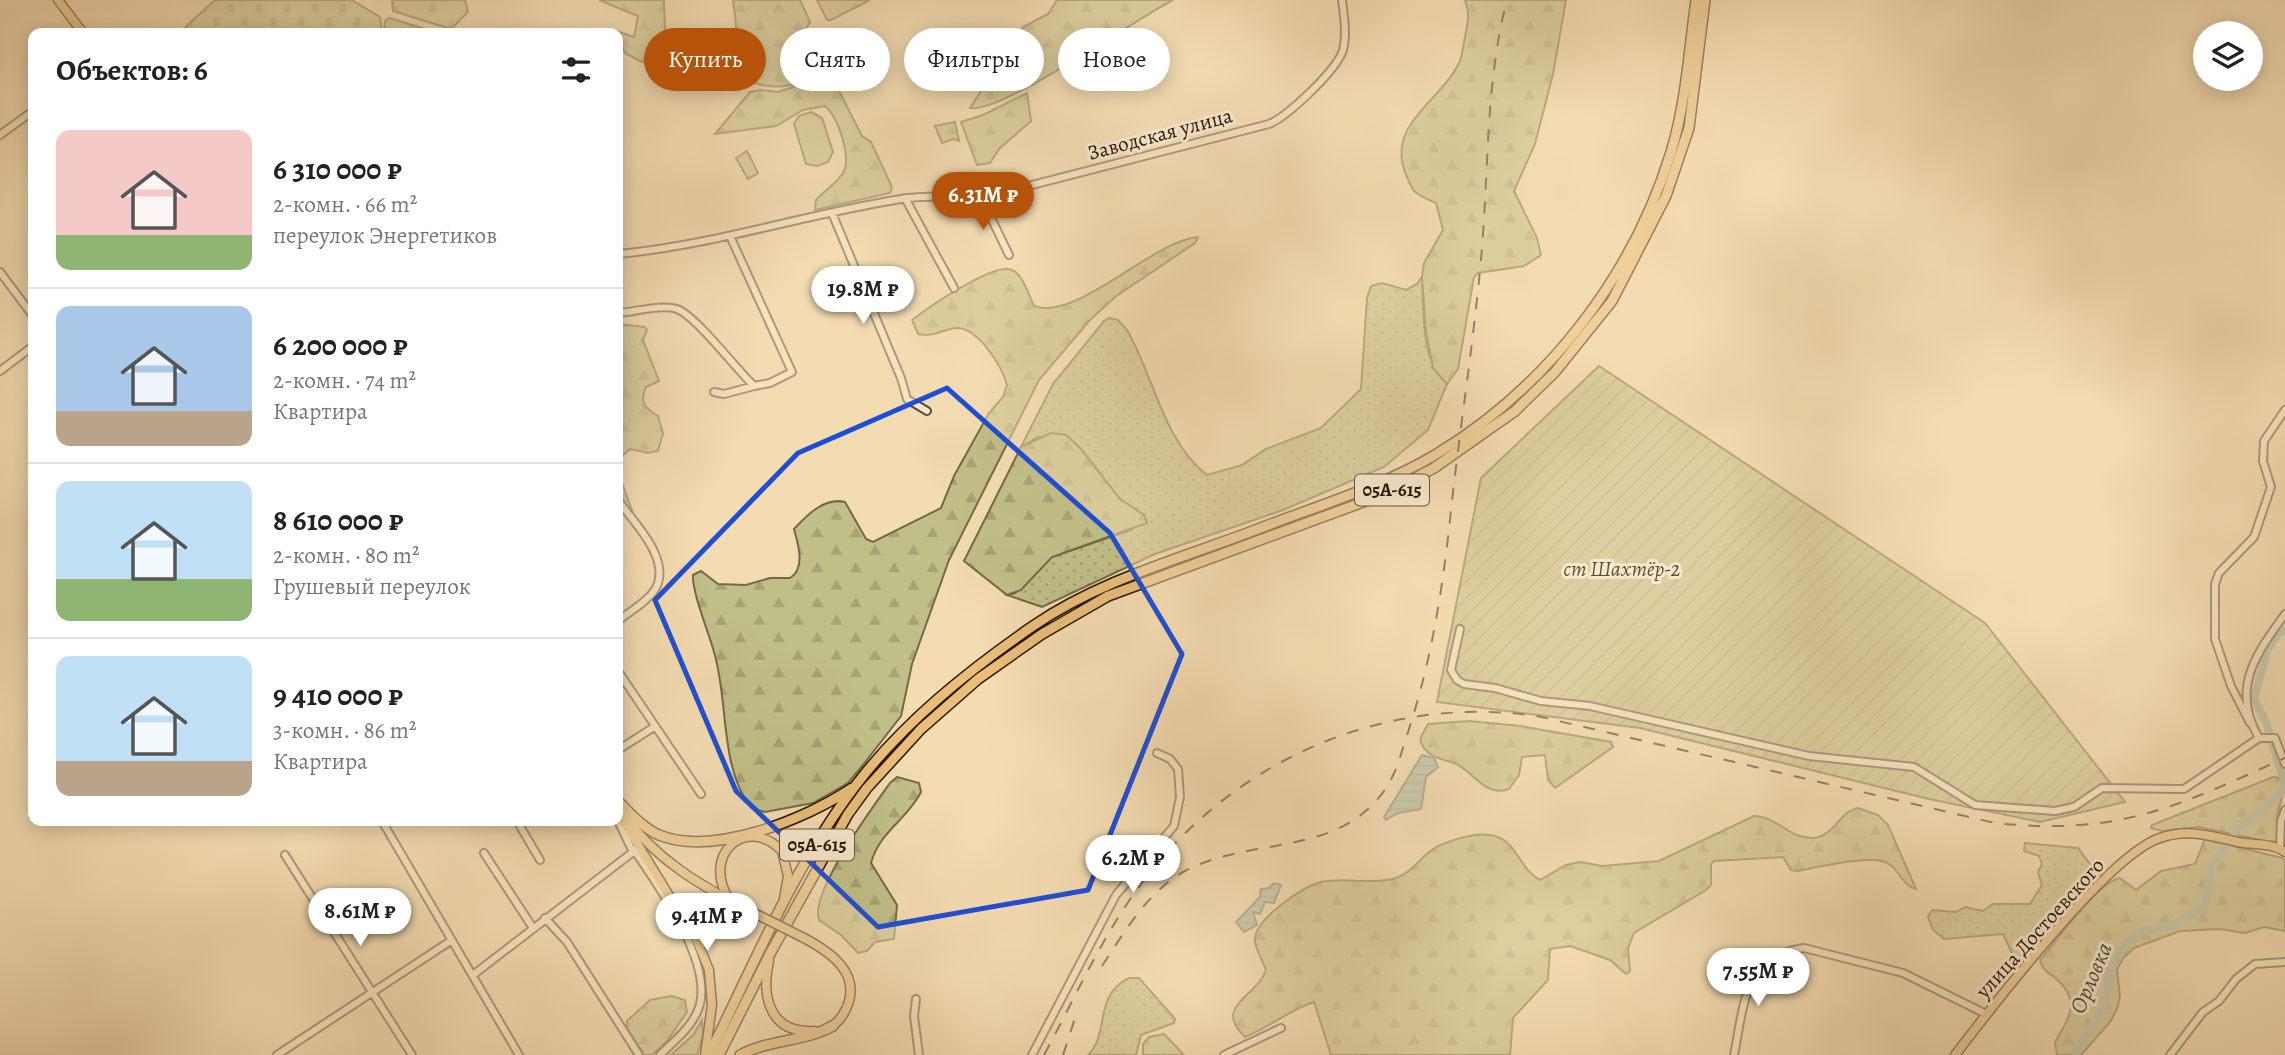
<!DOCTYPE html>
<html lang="ru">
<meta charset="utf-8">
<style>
:root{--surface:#fff;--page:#f6f6f6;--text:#222;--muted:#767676;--line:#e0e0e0;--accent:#b45309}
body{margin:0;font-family:Alegreya,serif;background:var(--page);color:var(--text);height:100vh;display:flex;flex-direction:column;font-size:26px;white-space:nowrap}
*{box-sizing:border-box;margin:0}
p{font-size:23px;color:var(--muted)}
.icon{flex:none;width:38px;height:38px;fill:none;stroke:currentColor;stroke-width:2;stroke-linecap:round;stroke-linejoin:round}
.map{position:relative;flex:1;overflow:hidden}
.drawer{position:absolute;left:28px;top:28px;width:595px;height:798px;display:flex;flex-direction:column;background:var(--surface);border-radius:14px;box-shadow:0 4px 18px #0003}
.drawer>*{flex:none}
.hud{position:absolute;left:644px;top:28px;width:665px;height:63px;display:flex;gap:14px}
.buttons{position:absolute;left:2193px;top:21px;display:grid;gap:14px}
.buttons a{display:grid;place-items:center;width:70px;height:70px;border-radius:50%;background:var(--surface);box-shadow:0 4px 18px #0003;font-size:35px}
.price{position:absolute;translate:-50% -60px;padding:0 16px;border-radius:24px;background:#fff;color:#222;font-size:23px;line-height:46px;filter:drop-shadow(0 2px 4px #0008)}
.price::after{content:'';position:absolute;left:50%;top:42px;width:21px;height:16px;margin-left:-10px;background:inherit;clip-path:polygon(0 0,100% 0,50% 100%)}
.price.on{background:var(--accent);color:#fff}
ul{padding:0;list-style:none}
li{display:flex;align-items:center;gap:21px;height:175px;padding:0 28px}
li+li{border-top:2px solid var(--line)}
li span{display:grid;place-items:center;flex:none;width:196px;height:140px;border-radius:14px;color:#555}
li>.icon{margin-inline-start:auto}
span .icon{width:84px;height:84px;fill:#fffc;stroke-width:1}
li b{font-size:30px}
h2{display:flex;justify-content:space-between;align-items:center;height:84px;padding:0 28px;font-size:30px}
.pill{padding:0 24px;border-radius:32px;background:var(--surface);box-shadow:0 4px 18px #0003;font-size:24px;line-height:63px}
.pill.on{background:var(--accent);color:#fff}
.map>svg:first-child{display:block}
.grass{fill:url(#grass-dots);stroke:#726a47;stroke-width:2}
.forest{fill:url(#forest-firs);stroke:#726a47;stroke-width:2}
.cemetery{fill:url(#cemetery-stones);stroke:#726a47;stroke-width:2}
.park{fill:#c1bf88;stroke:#726a47;stroke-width:2}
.garden{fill:url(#garden-furrows);stroke:#726a47;stroke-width:2}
.water{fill:url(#water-rules);stroke:#6c796b;stroke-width:2}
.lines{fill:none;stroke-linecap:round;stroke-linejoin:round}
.river{stroke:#9cbbae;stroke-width:8}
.minor-casing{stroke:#584731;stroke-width:10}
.major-casing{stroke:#241506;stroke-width:11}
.highway-casing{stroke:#241506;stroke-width:12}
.minor{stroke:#f8e8cd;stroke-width:6}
.major{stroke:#eabe79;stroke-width:8}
.highway{stroke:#eabe79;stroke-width:9}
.rail{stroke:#241506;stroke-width:2;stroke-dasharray:12 12;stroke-linecap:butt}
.major-bridge-casing{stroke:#241506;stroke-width:11;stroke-linecap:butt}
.major-bridge{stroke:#eabe79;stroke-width:8}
.marked{fill:none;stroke:#1d4ed8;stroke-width:5;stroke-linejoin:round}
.labels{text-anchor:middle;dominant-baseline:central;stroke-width:6;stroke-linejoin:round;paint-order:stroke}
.shield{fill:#f8e8cd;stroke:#645442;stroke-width:2}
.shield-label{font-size:19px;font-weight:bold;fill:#241506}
.street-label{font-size:21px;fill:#241506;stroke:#f8e8cd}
.park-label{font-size:21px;font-style:italic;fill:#5b5034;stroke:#f8e8cd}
.water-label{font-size:23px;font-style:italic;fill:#4e4f41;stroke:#f8e8cd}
</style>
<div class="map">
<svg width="2285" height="1055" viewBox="0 0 2285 1055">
<defs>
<pattern id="grass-dots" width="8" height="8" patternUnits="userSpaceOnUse" patternTransform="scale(1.75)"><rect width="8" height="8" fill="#c1bf88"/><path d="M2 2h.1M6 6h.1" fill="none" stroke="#a6a374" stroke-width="1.8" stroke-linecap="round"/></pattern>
<pattern id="forest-firs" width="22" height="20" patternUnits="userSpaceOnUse" patternTransform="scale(1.75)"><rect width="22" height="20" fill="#c1bf88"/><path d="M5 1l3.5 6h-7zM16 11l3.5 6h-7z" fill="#a6a374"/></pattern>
<pattern id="cemetery-stones" width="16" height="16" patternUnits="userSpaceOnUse" patternTransform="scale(1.75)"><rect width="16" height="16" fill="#c1bf88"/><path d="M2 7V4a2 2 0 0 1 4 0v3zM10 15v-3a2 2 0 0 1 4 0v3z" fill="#a6a374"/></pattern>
<pattern id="garden-furrows" width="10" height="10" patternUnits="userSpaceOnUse" patternTransform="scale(1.75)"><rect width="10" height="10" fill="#c1bf88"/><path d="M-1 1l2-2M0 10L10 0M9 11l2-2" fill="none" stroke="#a6a374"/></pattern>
<pattern id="water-rules" width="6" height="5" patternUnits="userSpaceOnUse" patternTransform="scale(1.75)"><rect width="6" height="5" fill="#9cbbae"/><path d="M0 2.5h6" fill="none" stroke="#86a094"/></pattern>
</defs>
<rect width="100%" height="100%" fill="#f4dcb2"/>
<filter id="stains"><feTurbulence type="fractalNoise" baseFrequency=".00286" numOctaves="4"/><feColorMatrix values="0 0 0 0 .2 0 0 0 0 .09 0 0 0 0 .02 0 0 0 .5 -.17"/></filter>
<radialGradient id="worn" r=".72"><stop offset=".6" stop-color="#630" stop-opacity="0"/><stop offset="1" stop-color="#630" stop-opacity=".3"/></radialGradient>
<!-- grass -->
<path class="grass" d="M1422,277C1424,310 1420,361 1447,384L1428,430L1384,467L1283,510L1155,554L1042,607L1007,595L1015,593L1052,557L1131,530L1144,515L1120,499L1080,448L1038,437L1021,447L1053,384L1104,321L1109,318L1118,320L1127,330C1154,376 1163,441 1207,475L1242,465L1266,449L1321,428L1361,389L1367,298L1371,286L1382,283L1406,290L1417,284Z
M2025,843L2078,848L2098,875L2023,963L2019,965L2016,962L2003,934L1944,939L1933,930L1928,917L1932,910L1956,912L1965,907L1983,911L1993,904H2030L2042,885L2038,872L2042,864L2039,856L2024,851Z
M1129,978H1139L1175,1019L1174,1023L1141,1035L1136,1055H1088C1110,1034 1093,995 1129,978Z"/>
<!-- forest -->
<path class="forest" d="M392,0H465L468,12L451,29L393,11Z
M599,0H664L665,29L672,32L673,51L696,53L695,76L686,84L673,69L646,64L625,53L616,31L634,37L638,16Z
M733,0H800L810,22L805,30L819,68C804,90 762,92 742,76Z
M817,0H870L831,20H827Z
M1057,0H1173C1135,19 1003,113 970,108L1023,27L1048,14Z
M1465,0H1566L1553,74L1535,144L1514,191L1537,238L1541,255L1524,266L1478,273L1474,277L1458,369L1447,384L1433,368L1426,332L1422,277L1424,263L1443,230L1436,203C1415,193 1414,196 1405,172C1387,124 1441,101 1459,63C1463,55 1463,45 1465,37C1468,23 1470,13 1465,0Z
M389,18L432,31L435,33H384L385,21Z
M817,79L838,89L862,136L871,142L892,187L890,193L815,210L816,200C824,191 837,183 843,173C852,158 838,116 825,106L803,110L776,126L715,134L750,92L761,90L778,92Z
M1027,93L1031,121L999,149L990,163L977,165L961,122L983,115Z
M955,122L959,141L953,139L942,143L935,126Z
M1198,237L1195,243L1115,297L1089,321L1039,380L949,560L912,664L901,716L863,765L848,783L813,803L765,812L751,808C719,766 729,701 714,652C709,633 692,593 693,575L701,571L718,584L746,585L770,578H790C806,568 798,544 794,529C808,514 825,497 845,502L866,539L873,542L941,508L954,476L989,413L1003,397L1007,385C1002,366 978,328 957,328C944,329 931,338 918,334L912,320C929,307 994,262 1012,270C1023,274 1029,296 1034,306C1076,322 1152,241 1198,237Z
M618,324L645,327L647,330L643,340L659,381L646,387C639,402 645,408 658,416L663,433L658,451L648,453L630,449L621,457L622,483L634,516L618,495Z
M1051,433L1066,435L1080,448L1120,499L1144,515L1147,523L1052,557L1021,590L1007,595L964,561L1021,447Z
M1469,721L1520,726L1611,742L1613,747L1555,788L1548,780L1545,755L1522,757L1519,775L1509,789C1484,798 1472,769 1454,763C1440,759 1424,756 1420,739L1428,724Z
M897,777L919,783L921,792C907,820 879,832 871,863L897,905L894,939L875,942L867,951L858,953L841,935L819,920C809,893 873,807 890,783Z
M2273,777L2282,778C2285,794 2279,803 2277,818C2276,826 2278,834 2278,842L2275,843L2199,827L2162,831L2151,828L2152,825Z
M1858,808L1878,815L1888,825L1916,889C1904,887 1899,870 1889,864C1874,853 1815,868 1797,871L1791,870L1783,857L1714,861L1711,864V885L1706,890L1634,933L1628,948L1630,971L1626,974L1610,960L1570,946L1550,949L1548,980L1513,1018L1510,1055H1331L1314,1002C1289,1010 1270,1027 1245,1037C1212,1006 1257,997 1266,970C1263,961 1255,949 1255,940C1254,920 1303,886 1321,882C1344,877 1372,885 1396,878C1411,873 1418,861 1429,852C1441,842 1475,832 1490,835C1518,839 1518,869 1540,880L1566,865L1580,862L1602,866L1659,861L1754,816C1776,816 1791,840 1814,838C1834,836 1840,811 1858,808Z
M2205,839L2282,858L2285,861V931L2264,927L2245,933L2219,929L2180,931L2134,948L2123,958L2117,970L2120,996L2117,1009L2110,1022L2081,1055H2057L2055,1042C2070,1016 2082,1000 2054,977C2047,972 2042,969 2040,960C2057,941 2097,882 2120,878L2136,890L2161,871L2195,864Z
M671,996L685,1000L687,1012L667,1041L652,1055H644L627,1028V1021L650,1000Z
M702,1020L703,1035L697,1055H671L694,1034Z
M1164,1034L1184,1055H1143V1044L1149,1037Z"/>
<!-- cemetery -->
<path class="cemetery" d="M215,0H352L380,17L382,33H179Z"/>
<!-- park -->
<path class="park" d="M811,112L822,118L833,152L828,162L817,166L806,164L794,124L799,116Z
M747,151L758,173L748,179L736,158Z"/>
<!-- garden -->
<path class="garden" d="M1599,366L1985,623L2125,802L2040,822L1929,799L1640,728L1437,702L1481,478Z"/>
<!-- water -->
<path class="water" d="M1422,755L1434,758L1438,767L1426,777L1421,809L1398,813L1386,820L1384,817Z
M1274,883L1281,885L1274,903L1265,902L1260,914L1253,912L1257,925L1244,932L1236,922L1260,897L1261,889L1269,888Z"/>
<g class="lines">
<!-- river -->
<path class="river" d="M2075,1055L2103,1008L2112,968L2126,943L2145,930L2175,925L2205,905L2211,868L2237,830L2279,795L2285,784L2266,722L2254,699L2267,651L2279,632L2285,631"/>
<!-- minor casing -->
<g class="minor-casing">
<path id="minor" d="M0,135L33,111
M981,197L1009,255
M905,198L954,288
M832,213L901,378L907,399L927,411
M618,254C714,245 806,214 901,199C933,193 966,200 997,194L1269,124C1288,116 1337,70 1343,50C1347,35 1344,16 1342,0
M0,272L33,316
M618,313C634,312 662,304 677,309C696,316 736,369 754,386L770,383L792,372L730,236
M0,371L33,346
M714,392L724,394L754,386
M618,500C633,522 667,554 658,583C654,598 630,611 618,621
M2285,614C2256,654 2230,689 2259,738H2275L2285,764
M1460,629L1451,670L1457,680L1464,684L1495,688L1541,701L1590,706L1809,756L1914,767L1975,805L2055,811L2074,807L2102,788L2184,789L2259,738
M618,671L701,794
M2250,723L2231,686L2215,639V584L2219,573L2254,537L2271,487L2263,461L2264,441L2285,410
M618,750L654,727
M382,821L519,1055
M517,821L540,860
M2280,848L2281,821L2285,810
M634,850C658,885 716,966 698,1010C691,1028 674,1041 660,1055
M484,853L533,928
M285,855L412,1055
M545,918L567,942L639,1055
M473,975L633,852L618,821
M916,999L914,1016L919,1055
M277,1055L452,940
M1032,1055L1116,895L1174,826L1180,797L1178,769L1170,759L1157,753
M1224,1055L1281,1028
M1734,1055C1744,1006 1743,956 1804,948L1903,973L1986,1014
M2170,1055L2203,1012L2219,1001L2236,979L2255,964L2285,962"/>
</g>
<!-- major casing -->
<g class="major-casing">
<path id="major" d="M58,0L83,33
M618,812L698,943L709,970L712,1005L705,1055
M623,814C656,860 701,886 750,911
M730,900C700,857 745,813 782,851L788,876L784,899
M802,937C829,951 863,973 846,1009C842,1018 836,1025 827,1028
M769,961C761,997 770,1034 814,1031
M1955,1055C1991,1008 2109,854 2160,838C2188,828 2210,836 2238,842C2253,845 2273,843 2285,852"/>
</g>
<!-- highway casing -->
<g class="highway-casing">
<path id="highway" d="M618,801C630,813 643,828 659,835C713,857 806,819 852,788
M709,1055C754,964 794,866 856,785C904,722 968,671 1033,626C1100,580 1182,558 1258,529C1317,506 1381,487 1435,455C1547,388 1633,276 1671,152C1686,103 1689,50 1696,0
M719,1055L771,952L848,814L867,788L921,729L978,679L1042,634L1108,596L1385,494L1434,468L1515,411L1555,372L1612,301L1666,196L1689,128L1705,0
M740,1055C770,1039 804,1042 833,1026"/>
</g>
<!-- minor -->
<use href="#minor" class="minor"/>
<!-- major -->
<use href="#major" class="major"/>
<!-- highway -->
<use href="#highway" class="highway"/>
<!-- rail -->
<path class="rail" d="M1102,966C1125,931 1148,891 1185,871C1250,836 1336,858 1384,791C1397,773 1401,753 1408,732C1430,665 1441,599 1449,529C1458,439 1473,349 1481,259C1489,174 1485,83 1507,0
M1044,1055C1075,998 1102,936 1141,884C1233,760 1384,694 1537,716L1995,823C2119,836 2176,807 2285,758
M1063,1055L1077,1012"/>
<!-- major-bridge casing -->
<g class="major-bridge-casing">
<path id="major-bridge" d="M750,911L802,937"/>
</g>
<!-- major-bridge -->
<use href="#major-bridge" class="major-bridge"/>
</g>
<!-- marked area -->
<path d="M0 0H2285V1055H0ZM947,388L1110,533L1182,654L1088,890L878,927L736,791L655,600L798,453Z" fill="#f4dcb2" fill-opacity=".55" fill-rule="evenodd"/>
<path class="marked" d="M947,388L1110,533L1182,654L1088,890L878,927L736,791L655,600L798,453Z"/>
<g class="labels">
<!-- shield labels -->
<g class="shield">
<rect x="1355" y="474.5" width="74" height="31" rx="5"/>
<rect x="780" y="829.5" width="74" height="31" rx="5"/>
</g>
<g class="shield-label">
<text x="1392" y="490">05А-615</text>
<text x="817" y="845">05А-615</text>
</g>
<!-- street labels -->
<g class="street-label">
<text transform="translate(1160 134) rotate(-15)">Заводская улица</text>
<text transform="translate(2040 928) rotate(-48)">улица Достоевского</text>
</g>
<!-- park labels -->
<g class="park-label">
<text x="1622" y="569">ст Шахтёр-2</text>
</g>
<!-- water labels -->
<g class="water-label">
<text transform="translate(2091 978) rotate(-67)">Орловка</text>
</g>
</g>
<rect width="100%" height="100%" filter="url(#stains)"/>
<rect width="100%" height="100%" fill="url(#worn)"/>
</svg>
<div class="buttons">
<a><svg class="icon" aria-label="layers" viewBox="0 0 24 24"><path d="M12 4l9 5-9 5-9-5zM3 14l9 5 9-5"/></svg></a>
</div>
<b class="price on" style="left:983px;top:232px">6.31M ₽</b>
<b class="price" style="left:863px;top:326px">19.8M ₽</b>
<b class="price" style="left:1133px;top:895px">6.2M ₽</b>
<b class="price" style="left:360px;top:948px">8.61M ₽</b>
<b class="price" style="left:707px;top:953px">9.41M ₽</b>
<b class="price" style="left:1758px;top:1008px">7.55M ₽</b>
<div class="hud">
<a class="pill on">Купить</a>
<a class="pill">Снять</a>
<a class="pill">Фильтры</a>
<a class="pill">Новое</a>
</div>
<section class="drawer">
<h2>Объектов: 6<svg class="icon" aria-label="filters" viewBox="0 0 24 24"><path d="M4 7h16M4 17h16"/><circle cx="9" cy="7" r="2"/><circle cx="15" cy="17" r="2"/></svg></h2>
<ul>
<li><span style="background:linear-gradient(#f6c9c9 75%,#8fb573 0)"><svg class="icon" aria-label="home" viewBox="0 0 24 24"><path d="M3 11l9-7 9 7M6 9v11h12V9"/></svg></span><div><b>6 310 000 ₽</b><p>2-комн. · 66 m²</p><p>переулок Энергетиков</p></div></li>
<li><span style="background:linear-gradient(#a9c7e8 75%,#b9a48a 0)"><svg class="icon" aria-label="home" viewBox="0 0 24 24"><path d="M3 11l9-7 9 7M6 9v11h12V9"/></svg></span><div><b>6 200 000 ₽</b><p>2-комн. · 74 m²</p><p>Квартира</p></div></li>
<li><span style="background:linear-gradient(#bfe0f5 70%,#8fb573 0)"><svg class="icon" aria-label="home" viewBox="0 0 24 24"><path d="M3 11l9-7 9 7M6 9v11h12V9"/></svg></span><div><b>8 610 000 ₽</b><p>2-комн. · 80 m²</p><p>Грушевый переулок</p></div></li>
<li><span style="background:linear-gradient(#bfe0f5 75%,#b9a48a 0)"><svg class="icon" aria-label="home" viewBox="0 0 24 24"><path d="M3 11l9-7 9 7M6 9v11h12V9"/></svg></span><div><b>9 410 000 ₽</b><p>3-комн. · 86 m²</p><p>Квартира</p></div></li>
</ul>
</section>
</div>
